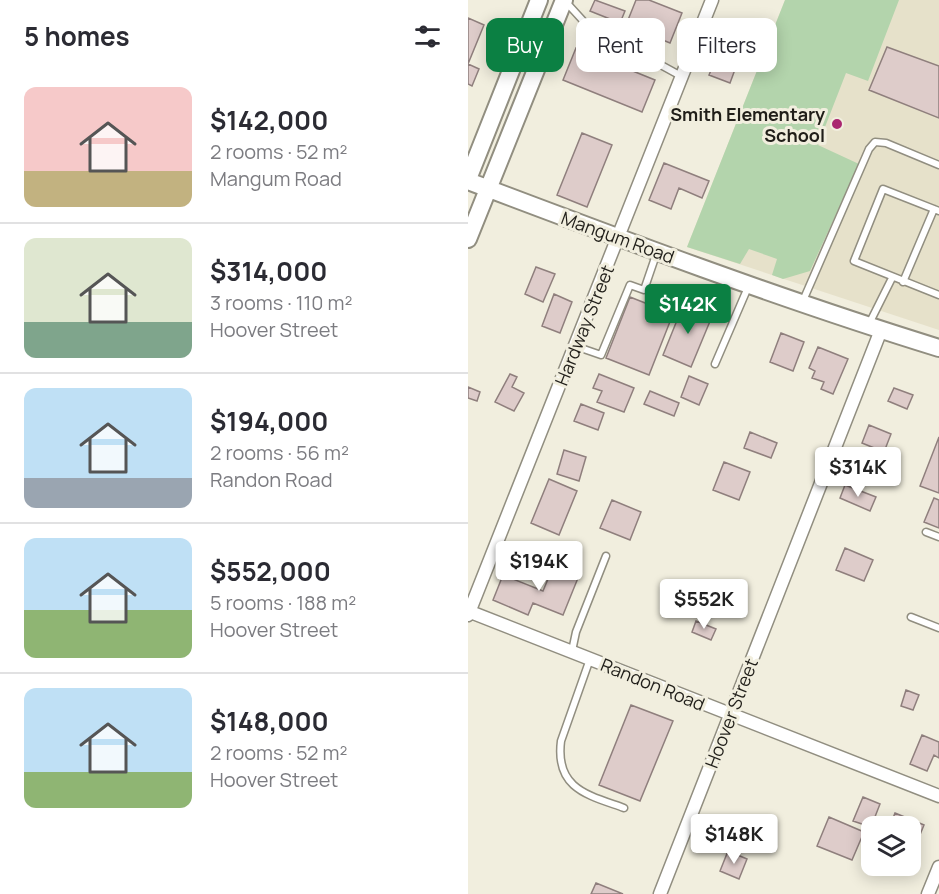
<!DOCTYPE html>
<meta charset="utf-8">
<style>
:root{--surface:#fff;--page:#f7f7f7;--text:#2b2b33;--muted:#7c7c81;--line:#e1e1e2;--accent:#0b8043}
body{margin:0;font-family:Manrope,sans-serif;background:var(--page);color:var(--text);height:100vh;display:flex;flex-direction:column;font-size:22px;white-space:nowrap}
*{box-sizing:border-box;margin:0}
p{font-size:20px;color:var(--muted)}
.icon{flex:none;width:33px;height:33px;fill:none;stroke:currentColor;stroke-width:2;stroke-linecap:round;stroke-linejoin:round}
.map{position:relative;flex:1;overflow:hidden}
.side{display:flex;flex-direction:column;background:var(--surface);width:468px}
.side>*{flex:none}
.top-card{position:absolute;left:18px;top:18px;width:363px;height:54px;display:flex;gap:12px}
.buttons{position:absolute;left:393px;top:816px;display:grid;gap:12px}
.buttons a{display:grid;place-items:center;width:60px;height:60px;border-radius:12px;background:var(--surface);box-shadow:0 3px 15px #0003;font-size:30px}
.price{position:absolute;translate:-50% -51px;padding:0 14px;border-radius:6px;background:#fff;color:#222;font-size:20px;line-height:39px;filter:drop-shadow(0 2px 3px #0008)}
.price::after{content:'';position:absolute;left:50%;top:36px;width:18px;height:14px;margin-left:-9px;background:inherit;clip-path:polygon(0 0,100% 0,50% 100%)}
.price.selected{background:var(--accent);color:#fff}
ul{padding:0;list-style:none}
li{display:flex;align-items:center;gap:18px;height:150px;padding:0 24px}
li+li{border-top:2px solid var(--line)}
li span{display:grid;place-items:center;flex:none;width:168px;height:120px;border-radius:12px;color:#555}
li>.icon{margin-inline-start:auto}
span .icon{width:72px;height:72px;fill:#fffc;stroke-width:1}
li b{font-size:26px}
h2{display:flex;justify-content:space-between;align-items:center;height:72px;padding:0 24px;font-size:26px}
.chip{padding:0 21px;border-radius:12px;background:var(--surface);box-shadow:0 3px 15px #0003;font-size:21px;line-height:54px}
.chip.selected{background:var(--accent);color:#fff}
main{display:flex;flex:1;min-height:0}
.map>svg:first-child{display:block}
.built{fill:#e6e1ca}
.green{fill:#b3d4ac}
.building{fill:#deccca;stroke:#8f7f7d;stroke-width:1.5}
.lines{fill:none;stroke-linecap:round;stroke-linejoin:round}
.lane-casing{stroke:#918e80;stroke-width:9}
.street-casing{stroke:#918e80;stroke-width:15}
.secondary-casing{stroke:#918e80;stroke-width:20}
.lane{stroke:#fff;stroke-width:6}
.street{stroke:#fff;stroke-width:12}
.secondary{stroke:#fff;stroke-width:16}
.poi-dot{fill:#aa2670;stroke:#f1eede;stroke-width:2}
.labels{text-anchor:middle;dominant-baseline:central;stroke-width:6;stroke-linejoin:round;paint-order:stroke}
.poi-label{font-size:18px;font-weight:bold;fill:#201e19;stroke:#f1eede;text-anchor:end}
.street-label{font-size:18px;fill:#201e19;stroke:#f1eede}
</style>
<main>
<section class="side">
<h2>5 homes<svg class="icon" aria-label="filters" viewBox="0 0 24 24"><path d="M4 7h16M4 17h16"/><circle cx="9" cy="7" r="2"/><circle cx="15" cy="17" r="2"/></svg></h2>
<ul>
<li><span style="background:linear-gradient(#f6c9c9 70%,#c2b280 0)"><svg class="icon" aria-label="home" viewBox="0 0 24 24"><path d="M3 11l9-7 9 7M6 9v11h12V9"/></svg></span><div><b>$142,000</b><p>2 rooms · 52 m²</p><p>Mangum Road</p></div></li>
<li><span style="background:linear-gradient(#dfe7d0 70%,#7fa58c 0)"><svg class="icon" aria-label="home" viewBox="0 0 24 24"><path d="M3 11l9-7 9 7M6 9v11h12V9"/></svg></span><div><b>$314,000</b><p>3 rooms · 110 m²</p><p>Hoover Street</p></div></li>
<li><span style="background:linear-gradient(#bfe0f5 75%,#9aa5b1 0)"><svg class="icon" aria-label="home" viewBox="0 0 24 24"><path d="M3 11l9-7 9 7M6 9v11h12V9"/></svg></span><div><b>$194,000</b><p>2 rooms · 56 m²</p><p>Randon Road</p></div></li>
<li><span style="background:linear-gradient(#bfe0f5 60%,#8fb573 0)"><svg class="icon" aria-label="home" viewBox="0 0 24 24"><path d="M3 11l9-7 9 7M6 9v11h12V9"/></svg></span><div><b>$552,000</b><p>5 rooms · 188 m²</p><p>Hoover Street</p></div></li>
<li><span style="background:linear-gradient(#bfe0f5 70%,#8fb573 0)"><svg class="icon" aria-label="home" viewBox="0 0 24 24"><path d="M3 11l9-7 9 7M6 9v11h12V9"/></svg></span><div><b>$148,000</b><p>2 rooms · 52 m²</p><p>Hoover Street</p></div></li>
</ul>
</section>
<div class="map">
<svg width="471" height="894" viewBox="0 0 471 894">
<rect width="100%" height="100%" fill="#f1eede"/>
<!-- built -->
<path class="built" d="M317,0H471V330L219,247Z"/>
<!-- green -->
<path class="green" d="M317,0H431L400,81L378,73L350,145L391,164L342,271L315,279L304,275L309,259L281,249L272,264L219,247Z"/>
<!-- building -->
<path class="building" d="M127,0L157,11L152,23L122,11Z
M168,0H181L214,13L202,43L158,25Z
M0,18L16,25L0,64Z
M419,47L471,66V118L401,90Z
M108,48L187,80L174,112L95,80Z
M249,56L269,64L262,83L241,75Z
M0,64L11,69L4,86L0,84Z
M114,133L144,145L119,207L89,195Z
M196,163L241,181L234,198L211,188L203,209L181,200Z
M68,267L87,274L75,302L57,294Z
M86,294L104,302L92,333L74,326Z
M162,297L205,314L181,375L138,358Z
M216,303L245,314L223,367L195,355Z
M313,333L336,342L325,371L302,362Z
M350,347L380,359L365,394L353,389L356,382L344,378L347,371L341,368Z
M42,374L49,377L44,387L56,393L46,411L27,402Z
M131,374L166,388L156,412L129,402L134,391L125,388Z
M221,376L240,384L231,405L213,397Z
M0,387L12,392L9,401L0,398Z
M426,388L445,395L439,409L420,401Z
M182,391L211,403L206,416L176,404Z
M113,404L136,413L130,430L106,421Z
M401,425L423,434L416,452L394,443Z
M282,432L309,443L303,458L276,448Z
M471,437V493L452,486Z
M96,450L118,457L111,481L89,474Z
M387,458L406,466L399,485L379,477Z
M256,462L282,472L271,500L245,490Z
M81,479L109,491L91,535L63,523Z
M377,485L408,497L402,511L372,498Z
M466,498L471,500V528L456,522Z
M144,500L173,512L162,540L132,528Z
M377,548L405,560L396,581L368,570Z
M87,562L112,573L95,615L65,603L60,615L25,600L35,575L75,591Z
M228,621L248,629L243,640L224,632Z
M438,690L451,695L445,710L433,706Z
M163,705L205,721L172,801L131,785Z
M454,735L471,742V758L466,755L459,771L442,764Z
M395,797L412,804L403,827L385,821Z
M427,813L456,825L449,842L442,839V826H422Z
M361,817L396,832L384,860L349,846Z
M260,851L279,859L271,879L252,871Z
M128,883L155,894H123Z"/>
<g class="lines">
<!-- lane casing -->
<g class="lane-casing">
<path id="lane" d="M97,1L118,24L213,76
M471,211L415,189L386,261L471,295
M435,282L466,209
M334,303L401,149L407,142L418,143L471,165
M400,326L424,278
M107,346L133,355L162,285L176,290L189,252
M247,364L281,285
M458,532L471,537
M443,617L471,628
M104,651L108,632L138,556
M122,659L93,741C87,789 120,795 156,808"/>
</g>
<!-- street casing -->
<g class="street-casing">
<path id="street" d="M0,611L471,796
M0,615L244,0
M192,894L413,330
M460,894L471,867"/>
</g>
<!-- secondary casing -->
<g class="secondary-casing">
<path id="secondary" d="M0,179L71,0
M0,181C156,240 312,299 471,348
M0,239L96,0"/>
</g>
<!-- lane -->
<use href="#lane" class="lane"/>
<!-- street -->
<use href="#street" class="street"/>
<!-- secondary -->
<use href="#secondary" class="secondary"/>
</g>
<!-- markers -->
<circle class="poi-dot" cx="369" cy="124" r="6"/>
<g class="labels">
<!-- poi labels -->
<g class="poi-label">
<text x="357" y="114">Smith Elementary<tspan x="357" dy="21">School</tspan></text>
</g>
<!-- street labels -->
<g class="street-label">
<text transform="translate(150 237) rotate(20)">Mangum Road</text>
<text transform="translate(116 325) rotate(-68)">Hardway Street</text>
<text transform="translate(185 684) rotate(22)">Randon Road</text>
<text transform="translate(263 713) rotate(-69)">Hoover Street</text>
</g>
</g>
</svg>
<div class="buttons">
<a><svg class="icon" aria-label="layers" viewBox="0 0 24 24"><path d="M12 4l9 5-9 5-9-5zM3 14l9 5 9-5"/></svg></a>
</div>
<b class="price selected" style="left:220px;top:335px">$142K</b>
<b class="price" style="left:390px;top:498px">$314K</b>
<b class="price" style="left:71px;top:592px">$194K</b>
<b class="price" style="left:236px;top:630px">$552K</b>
<b class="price" style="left:266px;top:865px">$148K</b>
<div class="top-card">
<a class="chip selected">Buy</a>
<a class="chip">Rent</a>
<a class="chip">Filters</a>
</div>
</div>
</main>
